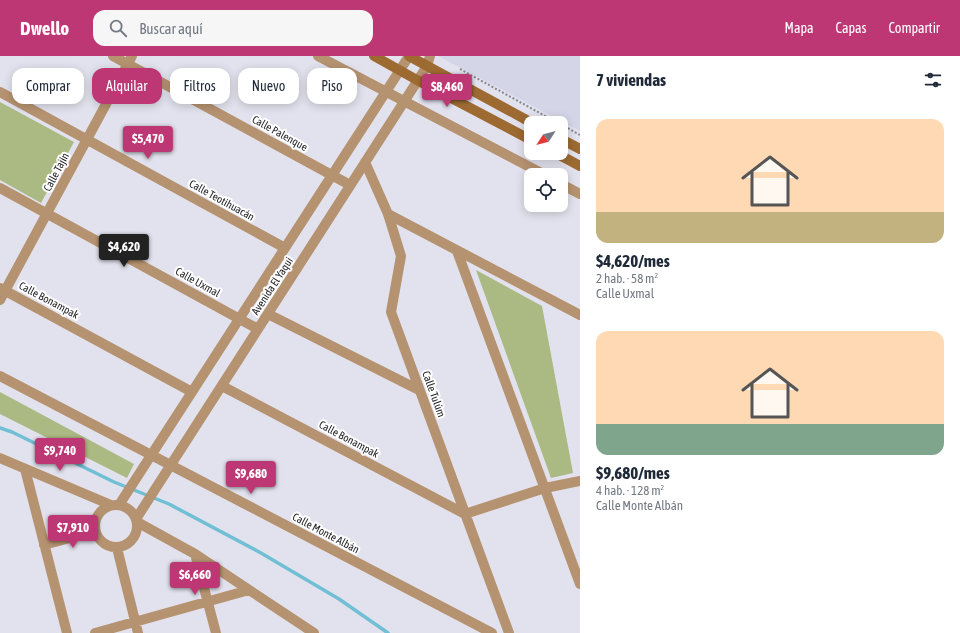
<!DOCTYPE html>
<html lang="es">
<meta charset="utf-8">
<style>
:root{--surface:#fff;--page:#f6f6f7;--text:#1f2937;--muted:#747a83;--accent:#be3775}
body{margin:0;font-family:"Asap Condensed",sans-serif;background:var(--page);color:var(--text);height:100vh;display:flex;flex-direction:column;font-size:15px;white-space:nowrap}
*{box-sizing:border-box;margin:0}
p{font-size:13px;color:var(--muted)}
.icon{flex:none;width:22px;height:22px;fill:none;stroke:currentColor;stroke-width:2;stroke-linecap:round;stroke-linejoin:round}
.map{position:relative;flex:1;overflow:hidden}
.drawer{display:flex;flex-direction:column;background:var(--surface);width:380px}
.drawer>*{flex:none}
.hud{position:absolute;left:12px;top:12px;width:380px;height:36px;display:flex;gap:8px}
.needle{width:26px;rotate:234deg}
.controls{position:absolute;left:524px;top:60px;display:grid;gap:8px}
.controls a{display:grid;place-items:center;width:44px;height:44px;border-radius:8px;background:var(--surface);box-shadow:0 2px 10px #0003;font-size:20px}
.price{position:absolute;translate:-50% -34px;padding:0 9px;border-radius:4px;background:var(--accent);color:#fff;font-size:13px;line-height:26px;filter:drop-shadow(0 1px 2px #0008)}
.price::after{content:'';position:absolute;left:50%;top:24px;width:12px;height:9px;margin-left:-6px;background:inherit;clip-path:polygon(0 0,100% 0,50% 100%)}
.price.current{background:#222;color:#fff}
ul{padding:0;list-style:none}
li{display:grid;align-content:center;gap:8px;height:212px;padding:0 16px}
li span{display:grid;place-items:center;height:124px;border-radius:12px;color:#555}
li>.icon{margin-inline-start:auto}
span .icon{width:72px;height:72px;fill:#fffc;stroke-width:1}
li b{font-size:17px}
h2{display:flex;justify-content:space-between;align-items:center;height:48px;padding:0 16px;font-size:17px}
.tag{padding:0 14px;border-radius:12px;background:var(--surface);box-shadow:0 2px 10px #0003;font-size:14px;line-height:36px}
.tag.current{background:var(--accent);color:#fff}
header{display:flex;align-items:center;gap:24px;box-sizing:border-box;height:56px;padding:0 20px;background:var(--accent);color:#fff}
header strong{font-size:19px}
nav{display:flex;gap:22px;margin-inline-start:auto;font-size:14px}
.search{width:280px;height:36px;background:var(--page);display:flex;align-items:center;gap:10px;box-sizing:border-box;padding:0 14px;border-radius:12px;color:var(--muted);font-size:15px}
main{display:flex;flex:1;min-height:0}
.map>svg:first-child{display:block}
.built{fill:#d5d5e8}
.green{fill:#abb983}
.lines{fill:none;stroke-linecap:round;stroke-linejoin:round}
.stream{stroke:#70bfd4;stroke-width:3.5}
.path{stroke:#86868e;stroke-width:2;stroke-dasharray:2 2;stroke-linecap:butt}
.minor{stroke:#b69370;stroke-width:10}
.secondary{stroke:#9d6a32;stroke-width:10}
.labels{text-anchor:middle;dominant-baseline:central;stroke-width:4;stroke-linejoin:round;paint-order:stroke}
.street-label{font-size:11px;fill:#252529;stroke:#fff}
</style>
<header>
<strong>Dwello</strong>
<div class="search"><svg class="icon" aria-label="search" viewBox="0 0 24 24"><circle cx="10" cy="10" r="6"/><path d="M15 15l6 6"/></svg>Buscar aquí</div>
<nav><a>Mapa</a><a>Capas</a><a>Compartir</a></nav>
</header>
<main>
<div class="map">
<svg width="580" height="577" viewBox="0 0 580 577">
<rect width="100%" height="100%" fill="#e2e2ee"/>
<!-- built -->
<path class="built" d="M438,0H580V75Z"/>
<!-- green -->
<path class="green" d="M0,46L74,86L41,147L0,124Z
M476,214L542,250L573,417L551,422Z
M0,336L134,408L127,422L0,358Z"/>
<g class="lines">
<!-- stream -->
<path class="stream" d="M0,372L12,376L114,426L169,448L261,497L339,543L388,577"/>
<!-- path -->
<path class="path" d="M460,13L558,67
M561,68L580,79"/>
<!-- minor -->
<path class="minor" d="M113,0L350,129
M318,0L545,119
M0,36L285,192
M365,106L388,158L401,200L391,256L509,577
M561,128L580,138
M0,132L258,273
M388,158L580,259
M457,195L580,528
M0,232L192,336
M0,244L132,0
M268,258L419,334
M0,320L492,577
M222,330L465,458L545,432L580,425
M0,402L111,449
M25,413L67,577
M95 470a21 21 0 1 1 42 0a21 21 0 1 1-42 0Z
M119,449L409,0
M136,463L427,10L430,0
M137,466L195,498L314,577
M44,489L95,475
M117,492L138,577
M195,498L216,577
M95,577L249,534"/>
<!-- secondary -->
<path class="secondary" d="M374,0L417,24L531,84
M409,0L532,67
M561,83L580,93
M556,97L580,110"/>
</g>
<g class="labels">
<!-- street labels -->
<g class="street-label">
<text transform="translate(280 77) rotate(29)">Calle Palenque</text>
<text transform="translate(56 116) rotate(-62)">Calle Tajín</text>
<text transform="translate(222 144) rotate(29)">Calle Teotihuacán</text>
<text transform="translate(198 226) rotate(29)">Calle Uxmal</text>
<text transform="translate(272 230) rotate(-57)">Avenida El Yaqui</text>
<text transform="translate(49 244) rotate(28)">Calle Bonampak</text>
<text transform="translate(434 338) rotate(70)">Calle Tulúm</text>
<text transform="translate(349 383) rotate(28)">Calle Bonampak</text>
<text transform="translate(326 477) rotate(28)">Calle Monte Albán</text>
</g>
</g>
</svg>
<div class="controls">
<a><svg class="needle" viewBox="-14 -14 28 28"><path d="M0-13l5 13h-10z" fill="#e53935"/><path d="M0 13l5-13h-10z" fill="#747a83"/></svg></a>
<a><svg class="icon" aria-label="locate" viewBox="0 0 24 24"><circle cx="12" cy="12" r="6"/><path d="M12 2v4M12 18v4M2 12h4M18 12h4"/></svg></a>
</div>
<b class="price" style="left:447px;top:52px">$8,460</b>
<b class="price" style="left:148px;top:104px">$5,470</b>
<b class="price current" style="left:124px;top:212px">$4,620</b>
<b class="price" style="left:60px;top:416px">$9,740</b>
<b class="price" style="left:251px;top:439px">$9,680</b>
<b class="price" style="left:73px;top:493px">$7,910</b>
<b class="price" style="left:195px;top:540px">$6,660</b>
<div class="hud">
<a class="tag">Comprar</a>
<a class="tag current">Alquilar</a>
<a class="tag">Filtros</a>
<a class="tag">Nuevo</a>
<a class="tag">Piso</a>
</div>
</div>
<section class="drawer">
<h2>7 viviendas<svg class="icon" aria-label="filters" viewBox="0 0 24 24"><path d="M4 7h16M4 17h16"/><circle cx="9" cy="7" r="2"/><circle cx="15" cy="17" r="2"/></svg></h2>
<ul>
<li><span style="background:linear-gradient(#ffd9b3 75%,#c2b280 0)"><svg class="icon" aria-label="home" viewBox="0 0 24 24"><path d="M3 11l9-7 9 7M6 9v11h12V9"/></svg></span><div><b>$4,620/mes</b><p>2 hab. · 58 m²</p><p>Calle Uxmal</p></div></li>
<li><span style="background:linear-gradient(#ffd9b3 75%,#7fa58c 0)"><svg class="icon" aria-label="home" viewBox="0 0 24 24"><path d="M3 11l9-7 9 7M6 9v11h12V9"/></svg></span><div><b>$9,680/mes</b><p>4 hab. · 128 m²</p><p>Calle Monte Albán</p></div></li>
</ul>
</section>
</main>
